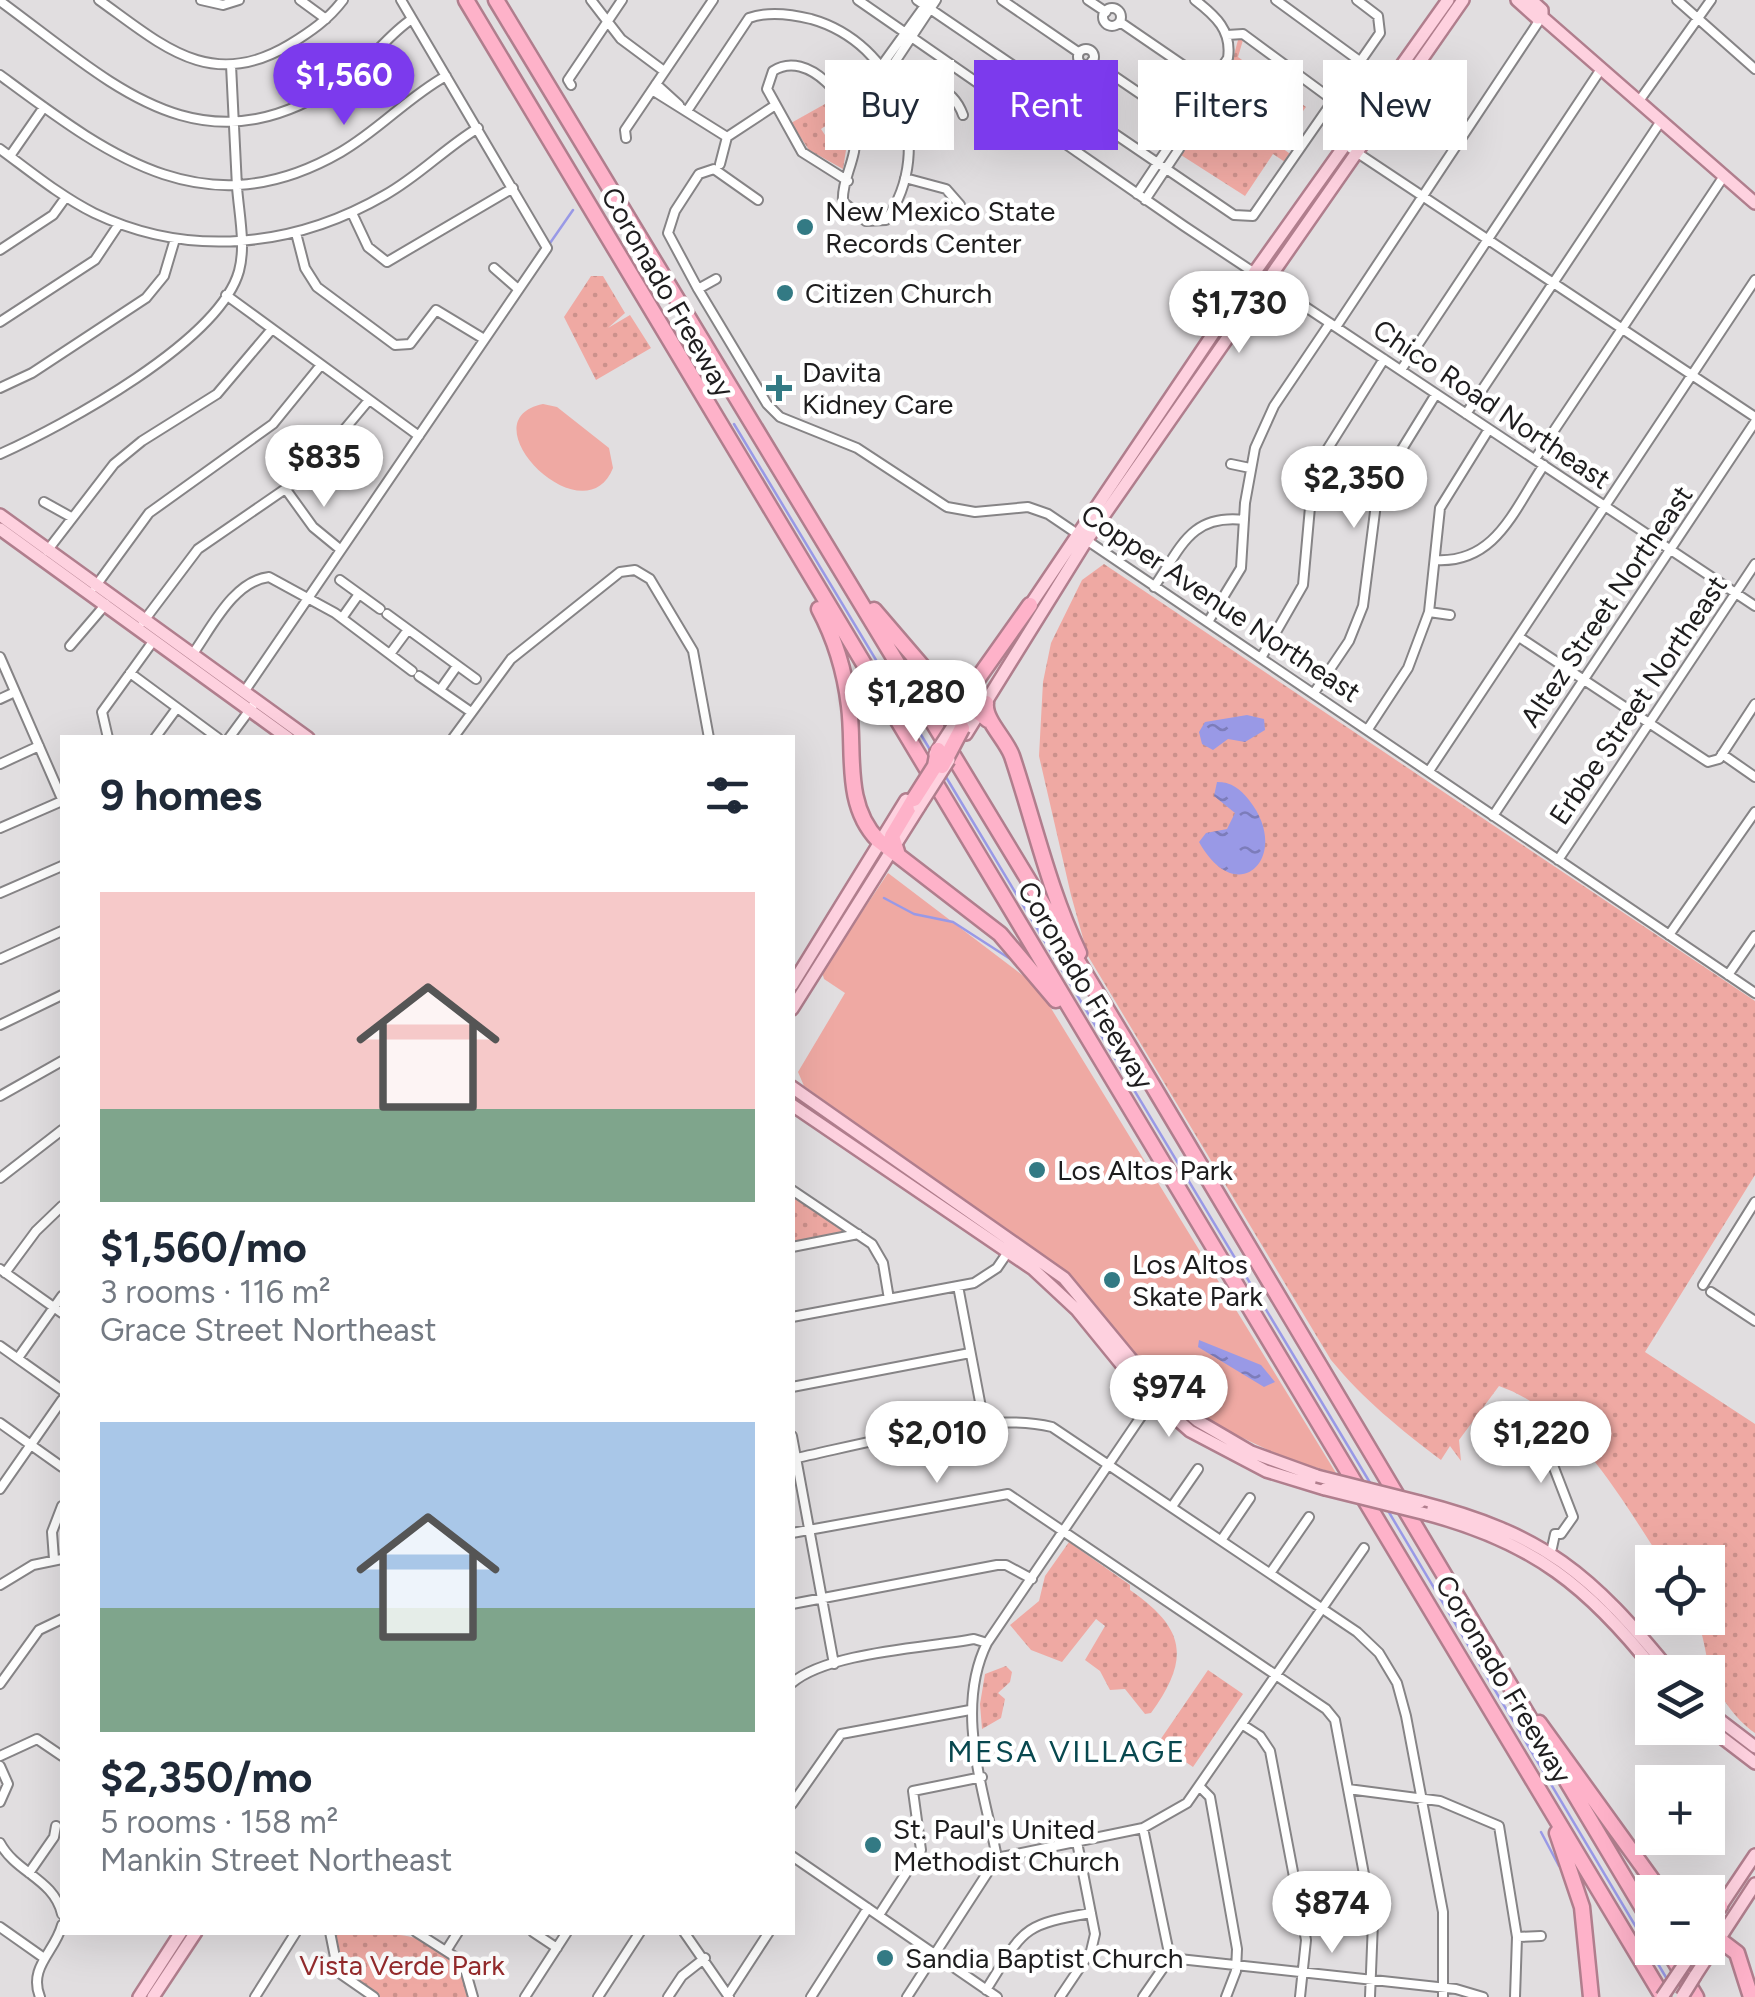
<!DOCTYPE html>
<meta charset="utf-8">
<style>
:root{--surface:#fff;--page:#f6f6f7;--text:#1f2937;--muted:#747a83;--accent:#7c3aed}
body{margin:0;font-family:Figtree,sans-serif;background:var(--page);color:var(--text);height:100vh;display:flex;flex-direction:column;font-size:38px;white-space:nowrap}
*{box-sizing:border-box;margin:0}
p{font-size:32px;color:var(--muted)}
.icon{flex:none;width:55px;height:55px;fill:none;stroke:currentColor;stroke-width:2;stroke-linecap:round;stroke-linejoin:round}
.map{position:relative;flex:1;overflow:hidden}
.panel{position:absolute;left:60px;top:735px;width:735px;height:1200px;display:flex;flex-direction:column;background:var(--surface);border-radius:0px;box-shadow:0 10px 40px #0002}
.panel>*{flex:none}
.guide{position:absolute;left:825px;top:60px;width:780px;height:90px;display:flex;gap:20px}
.fabs{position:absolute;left:1635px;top:1545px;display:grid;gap:20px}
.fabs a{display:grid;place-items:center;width:90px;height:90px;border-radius:0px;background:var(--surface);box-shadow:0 10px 40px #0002;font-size:50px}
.price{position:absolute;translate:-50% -85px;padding:0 22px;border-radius:35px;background:#fff;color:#222;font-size:32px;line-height:65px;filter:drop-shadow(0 2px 5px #0008)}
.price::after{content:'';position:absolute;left:50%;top:60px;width:30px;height:22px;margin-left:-15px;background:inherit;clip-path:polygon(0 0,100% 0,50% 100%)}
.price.selected{background:var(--accent);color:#fff}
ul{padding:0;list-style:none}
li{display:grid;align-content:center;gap:20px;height:530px;padding:0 40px}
li span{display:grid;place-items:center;height:310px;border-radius:0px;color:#555}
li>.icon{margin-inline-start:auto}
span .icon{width:180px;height:180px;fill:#fffc;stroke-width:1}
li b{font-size:42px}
h2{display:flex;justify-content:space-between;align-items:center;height:120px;padding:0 40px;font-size:42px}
.pill{padding:0 35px;border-radius:0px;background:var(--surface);box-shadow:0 10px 40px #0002;font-size:35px;line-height:90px}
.pill.selected{background:var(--accent);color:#fff}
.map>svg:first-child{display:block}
.green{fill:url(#green-dots)}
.pitch{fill:#efa9a3}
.water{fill:url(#water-ripples)}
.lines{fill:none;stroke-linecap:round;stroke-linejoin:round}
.stream{stroke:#9999e6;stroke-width:2.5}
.minor-casing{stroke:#868486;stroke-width:12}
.major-casing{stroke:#b07e8d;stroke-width:16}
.highway-casing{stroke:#b07e8d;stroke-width:19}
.minor{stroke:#fff;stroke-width:8}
.major{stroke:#fed1df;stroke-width:11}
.highway{stroke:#feb2c9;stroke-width:14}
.major-bridge-casing{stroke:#b07e8d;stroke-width:16;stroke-linecap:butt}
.highway-bridge-casing{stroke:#b07e8d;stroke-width:19;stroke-linecap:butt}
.major-bridge{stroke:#fed1df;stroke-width:11}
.highway-bridge{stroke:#feb2c9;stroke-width:14}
.poi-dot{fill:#337a84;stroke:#fff;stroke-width:4}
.labels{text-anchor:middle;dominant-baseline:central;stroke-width:9;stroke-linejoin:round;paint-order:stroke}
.poi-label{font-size:28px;fill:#1e1d1e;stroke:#fff;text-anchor:start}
.street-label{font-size:28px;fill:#1e1d1e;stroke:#fff}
.park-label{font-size:28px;fill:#952b2c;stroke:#fff}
.neighbourhood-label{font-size:30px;letter-spacing:2.5px;fill:#08484f;stroke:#fff}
</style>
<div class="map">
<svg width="1755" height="1997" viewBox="0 0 1755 1997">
<defs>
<pattern id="green-dots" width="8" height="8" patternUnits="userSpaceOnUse" patternTransform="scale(2.5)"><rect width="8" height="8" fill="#efa9a3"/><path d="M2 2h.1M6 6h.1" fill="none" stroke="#cc918c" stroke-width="1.8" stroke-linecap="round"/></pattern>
<pattern id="water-ripples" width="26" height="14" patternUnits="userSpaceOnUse" patternTransform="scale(2.5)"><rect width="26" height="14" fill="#9999e6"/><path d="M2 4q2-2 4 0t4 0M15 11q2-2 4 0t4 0" fill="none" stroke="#7c7cba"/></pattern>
</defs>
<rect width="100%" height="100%" fill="#e1dee0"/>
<!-- green -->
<path class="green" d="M1238,40H1243L1238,57L1306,107L1278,145L1293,156L1288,164L1273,154L1245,196L1181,155L1199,116L1230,70Z
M825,104L836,119L821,129L833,147L846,150L843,169L809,150L791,123Z
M591,276H603L625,313L608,328L630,315L651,348L596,380L564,317Z
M1104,564L1755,1001V1175L1645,1352L1755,1424V1733C1736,1720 1716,1693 1710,1670C1704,1650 1705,1636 1695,1618H1708V1562H1663C1621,1499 1574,1412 1499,1386L1459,1440L1461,1461L1450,1446L1441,1460C1400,1429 1364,1400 1331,1360L1088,956L1071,895L1039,756L1043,682L1051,643L1082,580Z
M792,1192L843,1227L842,1233L793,1243Z
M1069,1542L1130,1585V1590C1185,1628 1191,1658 1151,1713L1145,1714L1125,1689L1110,1690L1100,1671L1085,1660L1105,1626L1096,1619L1062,1662L1031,1650L1010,1625L1039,1601L1045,1576Z
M1006,1666L1012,1672L1010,1682L998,1693L1005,1699L1001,1718L982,1729L980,1704L985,1674Z
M1208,1670L1243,1694L1193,1767L1158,1743Z
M334,1933C391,1933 454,1927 469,1997H380L341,1970Z"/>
<!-- pitch -->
<path class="pitch" d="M543,404L557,407L609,448L613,468C584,540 464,420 543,404Z
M888,873L1038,987L1336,1473L1292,1461L1213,1424L1158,1381L1065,1272L804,1086L798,1072L845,993L824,979L822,972Z"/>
<!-- water -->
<path class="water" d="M1247,715L1264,719L1265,730L1245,742L1228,739L1213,750L1202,744L1199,732L1205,722Z
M1217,782C1232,782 1240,789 1249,800C1293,855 1238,912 1199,842L1206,833L1227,829L1235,813L1214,796Z
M1199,1340L1261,1365L1275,1382L1264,1387L1198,1347Z"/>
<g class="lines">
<!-- stream -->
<path class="stream" d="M548,246L573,210
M734,424L932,753
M946,777L1372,1486
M884,898L914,914L953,922L1015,962
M1387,1509L1667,1979
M1541,1832L1559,1866"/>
<!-- minor casing -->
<g class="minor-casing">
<path id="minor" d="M99,0C162,45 210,92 289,45C310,32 328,20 343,0
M201,0L223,5L239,0
M300,0L326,19
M591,0L621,39L664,71
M858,0L1184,226L1755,606
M917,0L1052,92
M1002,0L1078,52
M1088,0L1106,12
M1276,0L1361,62
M1677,0L1755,69
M0,1C116,86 201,177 344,80C370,63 386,36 412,19
M1103 17a9 9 0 1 1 18 0a9 9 0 1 1-18 0Z
M1120,22L1212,85
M1227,35L1243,34L1334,101
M1078 57a8 8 0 1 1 16 0a8 8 0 1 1-16 0Z
M1092,61L1186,125
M0,75C107,154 204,231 341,152C379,130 408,97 446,76
M656,84L679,105
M571,85L568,80L622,0
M1051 96a8 8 0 1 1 16 0a8 8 0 1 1-16 0Z
M652,90L727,137L774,106
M898,91C924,79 952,85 963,115
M1065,100L1234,215L1253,216L1380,33L1378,16L1357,0
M843,101L877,72L929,0
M1639,101L1711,0
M848,110L879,86L936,0
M687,111L749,18C768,11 791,14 811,19C896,43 938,146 886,220L866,221L843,202C841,180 858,158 855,133C852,102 808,48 773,71L767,89L802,152L848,181
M626,138L625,130L713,0
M1344,144L1755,417
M0,149C30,171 60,196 94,213C190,259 295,247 385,195C419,176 445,148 478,128
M10,156L44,107
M720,164L727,137
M905,178L946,189L960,205
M1137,194L1228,58C1232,31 1216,16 1195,0
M1145,200L1179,149L1185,129
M352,213L368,247L387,262L513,188
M296,233L305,268L317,287L395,345L410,344L436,310L484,339
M0,250L53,215L66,197
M494,268L518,289
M716,279L698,289L767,404L780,417L857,448L947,507L975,512L1028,507L1048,514L1755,993
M698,289L668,233L675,211L699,174L714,169L758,200
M226,295L419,436
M0,322L95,260L119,224
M1336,327L1541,18
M1401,370L1601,69
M0,388L32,373L146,298L164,276L175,239
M1466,414L1661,121
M0,454C64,425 219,342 239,271C246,245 239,214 237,187C235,146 233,106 231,65
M1535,459L1724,176
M1231,464L1250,468
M287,491L313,527L341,550
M44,502L71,517
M47,551L114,464L142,441L217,394L272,329
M1435,560C1496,564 1514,509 1544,465
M340,580L380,609
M95,587L149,513L273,424L321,365
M1154,587C1181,548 1190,514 1244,520
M1429,612L1450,615
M387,614L476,679
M342,618L359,594
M143,622L198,549L307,474L369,400
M1208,622L1241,568L1245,503L1255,448L1274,406L1330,323
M1519,637L1708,762L1719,759L1755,704
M70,646L106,604
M390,654L407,631
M192,655C211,629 233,581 269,577L335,613L412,671
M0,657L62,799
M1261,658L1303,585L1311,496L1320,461L1384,359
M130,673L218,738
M419,676L471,712
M440,690L457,666
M244,692L547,248L401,0
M1314,693L1349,641L1363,606L1378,488L1436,394
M0,699L15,692
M1368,729L1408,668L1429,612L1440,508L1489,429
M108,738L102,712L154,640
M155,738L177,708
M229,738L257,700
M453,738L511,659L620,572L635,570L650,579L693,651L709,738
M1722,754L1755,777
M0,764L39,746
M1429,771L1755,280
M1493,816L1755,422
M0,828L62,801
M1558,860L1755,564
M0,893L62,866
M1669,935L1755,812
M0,959L62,931
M1728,975L1755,936
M0,1025L62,995
M0,1096L62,1061
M0,1178L62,1130
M792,1190L872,1244L883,1263L889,1299
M792,1247L858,1234
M0,1269L62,1313
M5,1273L36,1231L62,1206
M1703,1285L1755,1202
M958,1286L984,1423
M1711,1292L1755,1321
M792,1317L974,1283L997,1268L1010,1249
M0,1346L62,1390
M18,1358L62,1296
M792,1387L970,1353
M0,1423L62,1467
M792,1436L834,1664
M1544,1442L1573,1517L1561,1534H1555L1552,1548
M792,1459C864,1444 982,1410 1052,1427L1357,1632L1379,1653L1397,1683L1406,1716L1443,1912V1997
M0,1489L62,1400
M1173,1505L1198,1469
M792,1533L1008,1494L1326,1709L1335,1720L1373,1922L1370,1997
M1222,1539L1250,1498
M54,1559L52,1532L62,1506
M1271,1572L1309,1517
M0,1585L33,1565L62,1559
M792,1604L997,1565H1006L1032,1579
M792,1683C828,1652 926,1648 974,1639L987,1643
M0,1684L39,1630L62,1619
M1243,1725L1260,1736L1270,1751L1306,1940L1300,1997
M0,1756L37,1739L62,1756
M0,1766L8,1784L0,1802
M1201,1788L1210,1797L1237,1949L1236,1971L1226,1997
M1348,1789L1440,1801L1499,1826L1517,1937L1515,1997
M792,1804L841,1734L970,1710
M1143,1828L1170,1958L1143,1997
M0,1843C16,1873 54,1879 62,1914
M792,1856L997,1997
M997,1858C984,1789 954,1710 987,1643L1153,1399
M997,1858L1143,1828L1187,1803L1364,1548
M29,1873L54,1837L56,1826
M879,1915L921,1850L913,1791L982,1777
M0,1927L44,1958
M330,1932L338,1972L374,1997
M416,1932L463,1962L473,1997
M533,1932L557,1948
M684,1932L729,1997
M1517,1937L1541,1936
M446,1951L458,1932
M1170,1958L1456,1989L1483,1997
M986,1990C1024,1930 1019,1925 1091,1913
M728,1995L769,1932
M40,1997C28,1967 55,1952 62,1925
M255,1997L296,1932
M525,1997L567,1932
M598,1997L640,1932
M668,1997L682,1976L705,1958
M811,1997L868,1908
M907,1997L997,1858
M1060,1997L1091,1951L1095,1934L1077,1842"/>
</g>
<!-- major casing -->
<g class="major-casing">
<path id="major" d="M1517,0L1537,18L1542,17
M1531,0L1542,10V17L1755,203
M0,515L308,738
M0,529L288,738
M1027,610L1254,273L1448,0
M966,734L1086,541L1463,0
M792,985L906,800
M792,1009L919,807
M792,1087L1064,1278L1145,1376L1198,1421L1251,1452L1317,1476
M792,1105L1033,1269L1077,1310L1139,1386L1190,1431L1266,1471L1325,1489
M1420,1502C1545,1534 1591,1574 1671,1672
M1426,1514C1533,1542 1589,1587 1656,1672
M1708,1711L1755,1747
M1708,1727L1755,1763
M1708,1925L1755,1855
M1695,1976L1755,1884
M139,1997L181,1932
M153,1997L196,1932"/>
</g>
<!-- highway casing -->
<g class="highway-casing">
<path id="highway" d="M466,0L1663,1997
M496,0L1150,1081L1652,1924
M819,609C835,639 845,673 849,706C855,751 843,804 878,840L1000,934L1056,1000
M874,610L922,666L988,720
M952,691H969L1030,605
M986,703C984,720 1006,739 1012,756C1034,822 1049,890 1079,953
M898,855L892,836L914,799
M1539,1723L1661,1892
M1557,1833L1582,1907L1591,1997
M1708,1911L1720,1906
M1708,1931L1737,1953L1751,1997
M1667,1948L1696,1997"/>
</g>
<!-- minor -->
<use href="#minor" class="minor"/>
<!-- major -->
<use href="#major" class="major"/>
<!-- highway -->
<use href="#highway" class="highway"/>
<!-- major-bridge casing -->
<g class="major-bridge-casing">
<path id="major-bridge" d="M935,754L957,720
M919,807L949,760
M1317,1476L1420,1502
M1325,1489L1426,1514
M1662,1997L1687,1960
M1682,1997L1695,1976"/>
</g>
<!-- highway-bridge casing -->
<g class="highway-bridge-casing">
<path id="highway-bridge" d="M942,766L962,728
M914,799L935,766L938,750"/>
</g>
<!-- major-bridge -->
<use href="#major-bridge" class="major-bridge"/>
<!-- highway-bridge -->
<use href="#highway-bridge" class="highway-bridge"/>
</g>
<!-- markers -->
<g class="poi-dot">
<circle cx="805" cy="227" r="10"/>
<circle cx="785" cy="293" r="10"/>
<path d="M774 373h10v10h10v10h-10v10h-10v-10h-10v-10h10z"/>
<circle cx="1037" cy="1170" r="10"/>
<circle cx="1112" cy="1280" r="10"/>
<circle cx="873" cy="1845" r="10"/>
<circle cx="885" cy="1958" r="10"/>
</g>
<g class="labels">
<!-- poi labels -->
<g class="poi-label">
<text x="825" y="211">New Mexico State<tspan x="825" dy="32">Records Center</tspan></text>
<text x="805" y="293">Citizen Church</text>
<text x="802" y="372">Davita<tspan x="802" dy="32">Kidney Care</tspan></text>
<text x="1057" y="1170">Los Altos Park</text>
<text x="1132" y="1264">Los Altos<tspan x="1132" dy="32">Skate Park</tspan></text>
<text x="893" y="1829">St. Paul's United<tspan x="893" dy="32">Methodist Church</tspan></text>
<text x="905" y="1958">Sandia Baptist Church</text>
</g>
<!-- street labels -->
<g class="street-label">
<text transform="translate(668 292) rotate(60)">Coronado Freeway</text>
<text transform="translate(1492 404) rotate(34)">Chico Road Northeast</text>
<text transform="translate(1221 603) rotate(34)">Copper Avenue Northeast</text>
<text transform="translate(1606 606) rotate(-56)">Altez Street Northeast</text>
<text transform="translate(1638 700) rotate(-56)">Erbbe Street Northeast</text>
<text transform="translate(1086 985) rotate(59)">Coronado Freeway</text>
<text transform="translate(1504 1679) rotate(59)">Coronado Freeway</text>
</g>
<!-- park labels -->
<g class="park-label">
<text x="402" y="1965">Vista Verde Park</text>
</g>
<!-- neighbourhood labels -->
<g class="neighbourhood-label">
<text x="1067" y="1751">MESA VILLAGE</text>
</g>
</g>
</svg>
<div class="fabs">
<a><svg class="icon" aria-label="locate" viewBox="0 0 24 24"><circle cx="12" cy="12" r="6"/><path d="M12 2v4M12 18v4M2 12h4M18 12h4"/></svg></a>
<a><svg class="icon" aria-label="layers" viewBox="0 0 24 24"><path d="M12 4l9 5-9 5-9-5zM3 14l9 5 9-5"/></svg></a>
<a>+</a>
<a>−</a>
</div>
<b class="price selected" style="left:344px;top:128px">$1,560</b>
<b class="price" style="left:1239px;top:356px">$1,730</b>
<b class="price" style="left:324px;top:510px">$835</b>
<b class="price" style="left:1354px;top:531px">$2,350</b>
<b class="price" style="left:916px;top:745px">$1,280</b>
<b class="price" style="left:1169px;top:1440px">$974</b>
<b class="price" style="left:937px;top:1486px">$2,010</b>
<b class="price" style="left:1541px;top:1486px">$1,220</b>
<b class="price" style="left:1332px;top:1956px">$874</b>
<div class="guide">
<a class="pill">Buy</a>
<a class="pill selected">Rent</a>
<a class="pill">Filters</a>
<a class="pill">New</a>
</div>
<section class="panel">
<h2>9 homes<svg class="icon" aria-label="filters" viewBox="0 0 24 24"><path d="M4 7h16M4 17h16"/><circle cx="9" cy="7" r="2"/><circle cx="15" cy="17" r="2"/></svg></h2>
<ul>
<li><span style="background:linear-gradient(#f6c9c9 70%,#7fa58c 0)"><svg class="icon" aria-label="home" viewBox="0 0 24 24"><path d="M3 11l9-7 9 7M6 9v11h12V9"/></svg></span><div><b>$1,560/mo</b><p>3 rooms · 116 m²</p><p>Grace Street Northeast</p></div></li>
<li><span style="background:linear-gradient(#a9c7e8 60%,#7fa58c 0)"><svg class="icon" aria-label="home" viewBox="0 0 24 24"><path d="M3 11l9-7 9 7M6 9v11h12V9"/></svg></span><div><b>$2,350/mo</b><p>5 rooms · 158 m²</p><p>Mankin Street Northeast</p></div></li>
</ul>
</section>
</div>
